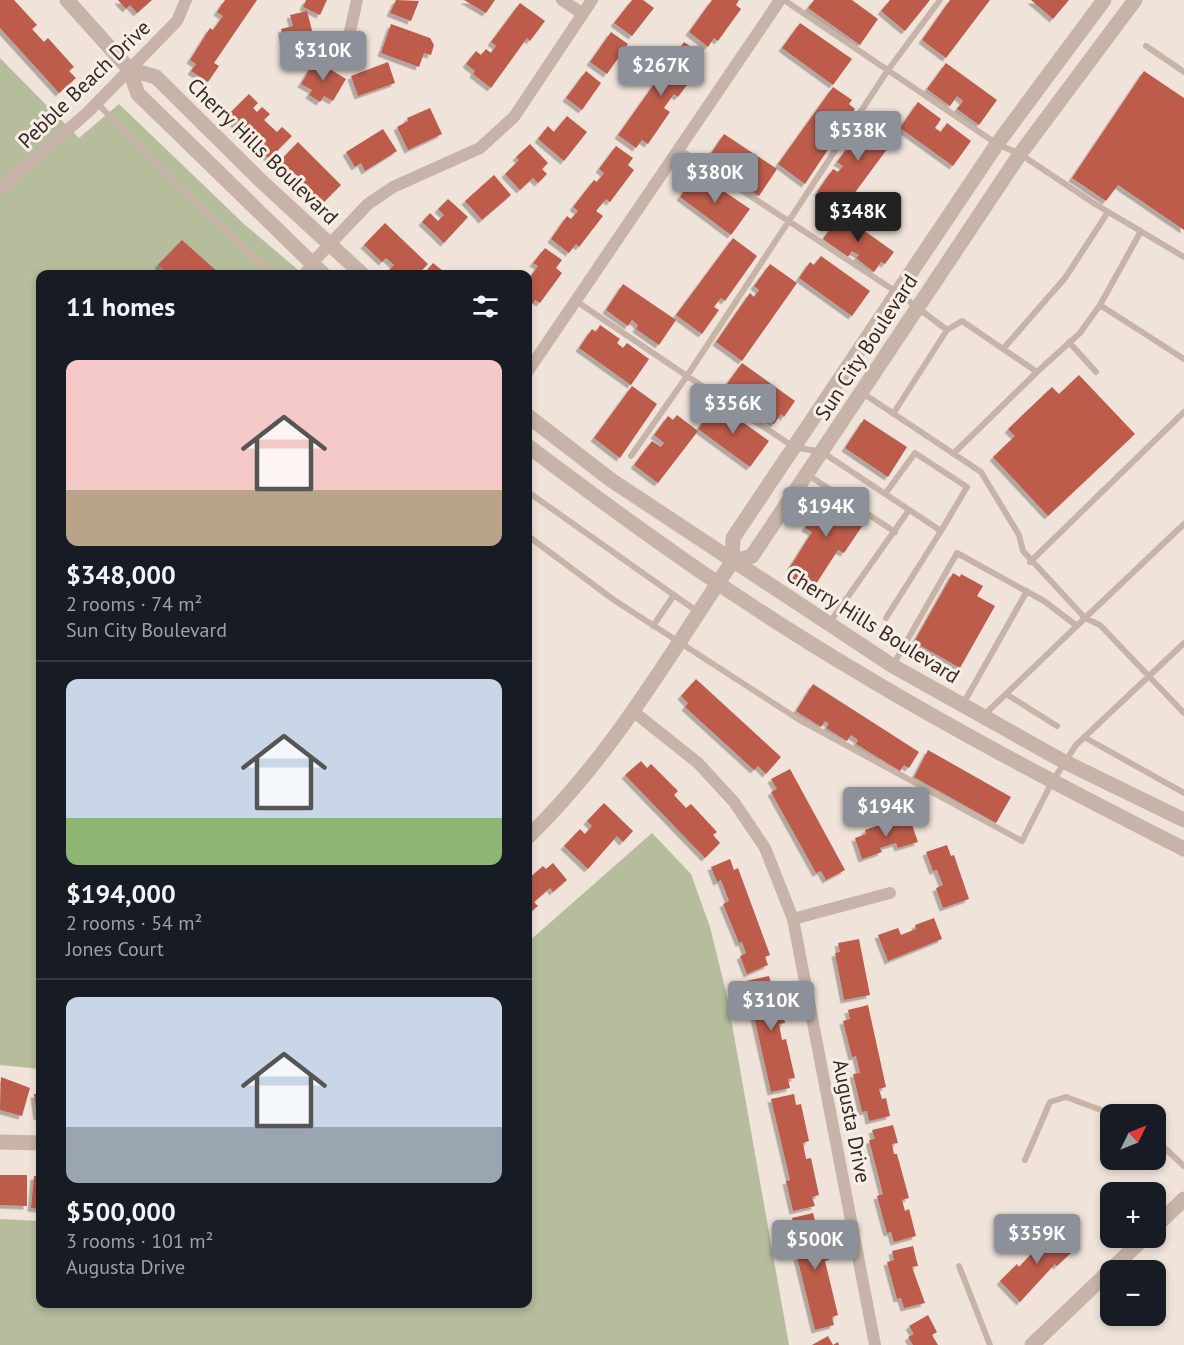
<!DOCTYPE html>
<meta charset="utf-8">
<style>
:root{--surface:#171b24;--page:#242831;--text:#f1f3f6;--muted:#9ea1a6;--line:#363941;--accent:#8c9099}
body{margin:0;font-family:"PT Sans",sans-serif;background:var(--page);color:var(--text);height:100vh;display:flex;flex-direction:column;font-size:22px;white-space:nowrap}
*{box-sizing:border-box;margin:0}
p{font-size:20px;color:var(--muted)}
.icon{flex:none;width:33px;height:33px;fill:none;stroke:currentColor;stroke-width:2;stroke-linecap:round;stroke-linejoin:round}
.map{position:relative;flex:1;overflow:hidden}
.drawer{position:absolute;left:36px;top:270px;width:496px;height:1038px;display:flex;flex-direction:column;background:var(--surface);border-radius:12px;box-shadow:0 3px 9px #0003}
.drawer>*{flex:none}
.needle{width:39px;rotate:47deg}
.buttons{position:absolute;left:1100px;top:1104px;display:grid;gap:12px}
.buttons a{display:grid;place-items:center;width:66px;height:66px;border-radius:12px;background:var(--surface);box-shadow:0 3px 9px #0003;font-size:30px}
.price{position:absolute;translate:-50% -51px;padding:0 14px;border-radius:6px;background:var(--accent);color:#fff;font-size:20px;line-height:39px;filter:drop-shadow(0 2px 3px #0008)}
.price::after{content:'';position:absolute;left:50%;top:36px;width:18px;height:14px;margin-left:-9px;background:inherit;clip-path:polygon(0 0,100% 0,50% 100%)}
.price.on{background:#222;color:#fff}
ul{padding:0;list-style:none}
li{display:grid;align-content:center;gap:12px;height:318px;padding:0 30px}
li+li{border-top:2px solid var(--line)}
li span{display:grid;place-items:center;height:186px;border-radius:12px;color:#555}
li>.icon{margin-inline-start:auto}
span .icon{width:108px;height:108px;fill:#fffc;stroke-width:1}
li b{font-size:26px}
h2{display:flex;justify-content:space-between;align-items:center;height:72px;padding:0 30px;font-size:26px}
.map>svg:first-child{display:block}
.green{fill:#b5bd9c}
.building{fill:#bd5b4b;filter:url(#shadow)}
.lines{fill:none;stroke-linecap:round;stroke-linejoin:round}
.service{stroke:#c7b3a7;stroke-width:6}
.minor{stroke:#c7b3a7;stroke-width:12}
.tertiary{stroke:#c7b3a7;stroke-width:15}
.labels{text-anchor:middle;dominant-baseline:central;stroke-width:6;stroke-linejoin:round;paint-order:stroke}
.street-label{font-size:21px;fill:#342a27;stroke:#f8eee6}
</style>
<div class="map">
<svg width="1184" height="1345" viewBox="0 0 1184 1345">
<defs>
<filter id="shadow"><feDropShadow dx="-3.5" dy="3.5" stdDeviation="0" flood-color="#0004"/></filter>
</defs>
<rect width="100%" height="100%" fill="#f0e4da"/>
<!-- green -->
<path class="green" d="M0,58L79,138L119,104L244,224L303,274H40V1069L0,1065Z
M652,833L691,874L710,927L727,996L789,1345H0V1219L40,1221V1304H528V942Z"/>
<!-- building -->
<path class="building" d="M0,0H14L37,25L32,29L44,42L48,38L74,67L69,71L76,78L59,93L0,28Z
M118,0H152L137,13L130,5L126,9Z
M225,0H257L214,63L219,66L208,82L191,71L196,64L190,60L210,28L213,30L223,16L217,12Z
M306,0H327L320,15L303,7Z
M396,0L419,1L411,21L390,13Z
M464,0H495L486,13Z
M632,0H643L654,8L632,36L614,23Z
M712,0H739L736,5L741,9L718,41L714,38L708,47L689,32Z
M814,0H852L878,19L860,45L808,8Z
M890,0H930L905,31L881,11Z
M950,0H990L946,58L922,40Z
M1031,0H1069L1053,19Z
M520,3L545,21L530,41L527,38L491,88L473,74L475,71L466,64L476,51L481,55L486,49L491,53L496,46L491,42Z
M307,11L317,50L296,55L293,43L285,45L281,29L293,26L290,15Z
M800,23L852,59L833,85L782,48Z
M391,24L430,38L434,45L431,55L424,53L419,67L381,53Z
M611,32L628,44L607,74L590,62Z
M684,42L701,54L695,62L701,66L678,97L674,94L664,108L670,112L648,144L642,140L636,148L618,135Z
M315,60L346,79L333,101L324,96L320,102L309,95L312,90L301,84Z
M388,62L395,83L358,96L351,76Z
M946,63L997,100L979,125L957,109L963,101L957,96L950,106L927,89Z
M586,71L601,83L582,110L566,98Z
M1144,71L1184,98V230L1118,185L1106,201L1072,178Z
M833,87L852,100L849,104L855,109L805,184L778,164Z
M249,94L258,103L253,108L257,112L262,107L270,114L264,120L277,132L282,127L292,136L269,159L227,116Z
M918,102L941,119L935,128L941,132L947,123L971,141L953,166L900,128Z
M430,108L442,134L408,150L397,127L408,121L407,118Z
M872,114L899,133L842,210L817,192L833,169L838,172L843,166L837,162L851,143L855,146L860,139L855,136Z
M567,116L587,132L564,161L538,139L548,126L554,132Z
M383,129L397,151L365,171L361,163L355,167L346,152Z
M724,134L777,169L759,196L706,161Z
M298,142L341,185L318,208L301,190L306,185L299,178L294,183L276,165Z
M530,144L548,163L542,169L547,174L538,183L533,178L520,190L505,174L519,160L516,157Z
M616,146L633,158L628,165L634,170L610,202L606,199L596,211L603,216L579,247L576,244L569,253L551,239L567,216L571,219L578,211L573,207L594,180L597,182L604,173L599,169Z
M697,173L750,209L731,235L680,197Z
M494,175L511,195L482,220L465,201Z
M448,199L468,217L444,243L422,222L430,213L438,221L444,215L438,209Z
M841,214L894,252L885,264L881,262L874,272L856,258L859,255L852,251L848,257L823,239Z
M385,223L428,264L418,274H394L389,270L394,265L386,258L382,262L364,245Z
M733,238L757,256L725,301L721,298L714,307L719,310L702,334L676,315Z
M182,240L220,274H169L158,265Z
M545,248L562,260L556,268L562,273L540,303L535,300L528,310V274L531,276L538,266L533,263Z
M821,256L870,291L852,316L799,278L810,262L814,265Z
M433,263L443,271L440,274H424Z
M770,264L797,283L742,361L716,342L750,293L754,297L759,290L754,286Z
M623,284L676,320L659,345L636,329L638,325L632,320L628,326L606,310Z
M600,325L620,339L617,343L623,348L627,343L649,359L631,385L579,348L592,329L596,332Z
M742,363L795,401L784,417L781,414L774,424L755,409L759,404L752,399L748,405L724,388Z
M1079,375L1135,434L1048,516L993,457L1015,436L1008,429L1052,387L1059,394Z
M632,386L657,404L620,458L594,438Z
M716,403L769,441L750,467L698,429Z
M677,415L698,431L658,483L634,465L652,441L661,447L664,443L654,435L668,416L673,420Z
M864,419L907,447L888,477L845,448Z
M826,495L838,505L845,495L860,504L852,514L865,522L844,553L838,550L816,584L809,579L804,587L792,579L797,571L790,567L812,532L805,528Z
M953,573L960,577L961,574L983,586L977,596L995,606L960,668L914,642Z
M696,679L781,757L766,774L758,766L754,770L685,707L688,703L681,696Z
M813,684L919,752L909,768L904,765L900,771L856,744L858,740L851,735L847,741L826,728L829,724L825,721L821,727L796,711Z
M928,750L1011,797L996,823L914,777Z
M641,761L647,768L651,764L678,791L674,795L686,808L691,804L717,832L713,835L720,843L705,858L625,775Z
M790,769L845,870L826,880L821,871L816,873L771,792L777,789L771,779Z
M604,803L633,831L623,842L617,836L588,869L564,846L580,829L585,834L592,826L587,821Z
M898,819L900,825L911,822L918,842L898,848L896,843L880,848L882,852L862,859L855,838L866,834L865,830Z
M947,845L951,856L954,855L969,899L943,908L936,888L943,885L937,870L933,871L926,852Z
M730,859L734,870L738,868L770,955L765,957L768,965L747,974L740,956L746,953L742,942L739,943L723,904L729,901L721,880L717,882L711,867Z
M553,863L567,880L553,892L550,888L534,902L538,906L528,914V879L543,866L546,869Z
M934,918L942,939L888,961L878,935L898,928L901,935L916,929L915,925Z
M859,939L870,995L844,1000L835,953L840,952L838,943Z
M769,976L772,986L777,985L785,1023L779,1024L782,1040L786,1039L795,1078L788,1079L790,1088L771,1092L746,981Z
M868,1005L886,1087L879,1089L882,1099L886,1098L890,1116L869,1121L867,1111L862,1112L853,1074L860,1073L856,1056L852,1057L843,1021L850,1019L848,1010Z
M1,1077L30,1088L22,1116L0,1110Z
M34,1094H40V1116L37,1117Z
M794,1094L796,1105L801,1104L809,1141L803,1143L806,1159L811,1158L819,1195L812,1197L815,1206L793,1211L786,1181L790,1180L771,1099Z
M893,1125L898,1143L892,1144L894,1154H897L909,1198L902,1200L905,1211L909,1209L916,1236L894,1242L891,1232L887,1233L877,1196L883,1194L869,1140L875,1139L872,1130Z
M0,1175H27V1206L0,1205Z
M34,1176H40V1209L31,1208Z
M813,1213L816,1224L820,1223L829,1260L825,1261L838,1315L832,1317L834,1325L815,1330L797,1257L806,1255L803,1245L798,1246L792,1218Z
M1055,1229L1075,1249L1057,1266L1055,1264L1020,1302L1000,1281L1017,1264L1019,1267Z
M913,1246L918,1266L912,1267L925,1303L904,1308L901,1298L897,1299L887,1262L894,1260L892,1251Z
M928,1315L937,1332L932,1335L938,1345H913L908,1337L914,1334L909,1326Z
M828,1336L833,1345L838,1342L839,1345H812Z"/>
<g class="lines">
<!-- service -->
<path class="service" d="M784,0L997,144L1020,154L1095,204L1184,257
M1146,46L1184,72
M97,103L178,186L273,274
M679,149L898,293L947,330L962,321L1037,372L1080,333L1100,305L1141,231
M300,274L310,264
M576,301L687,376L888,70L940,0
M1100,305L1184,359
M1069,342L1096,372
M1003,349L1065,278L1108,212
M861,392L981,472L1019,535L1023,551L1085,618L983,716
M893,414L947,330
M953,454L1037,372
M631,456L687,376L794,447L822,452L941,531L886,618
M808,475L843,498
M528,492L698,612
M885,494L915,453L967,487L941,531
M857,507L895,532
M1184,524L1085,618L1100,625L1184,713
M528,536L614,600L798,719L1022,841L1052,782L1076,745L1184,643
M1030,562L1184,412
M830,622L909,510
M653,626L674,595
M893,665L957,553L1044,601L1077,626
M1006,694L1057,726
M963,704L1027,591
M1084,737L1184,793
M1155,1139L1184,1166
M1025,1160L1050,1102L1066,1097L1112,1114
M959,1266L990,1345"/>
<!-- minor -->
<path class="minor" d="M562,0L583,14
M349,36L357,0
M0,189L88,112L177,21L186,0
M311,264L368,204L393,187L480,148L514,117L592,0
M528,371L780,0
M634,712L698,763L734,802L765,848L793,919L875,1345
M793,919L890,893"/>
<!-- tertiary -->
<path class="tertiary" d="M67,0L129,69L138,94L323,274
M129,69L156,77L260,180L362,274
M528,416L611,480L893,666L1061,760L1184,820
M528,446C635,527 745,606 861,674C966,737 1074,793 1184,849
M732,562L752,556L1020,154L1135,0
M528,837C611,757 668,657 732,562L733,538L997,144L1104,0
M0,1142L40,1143
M1155,1227L1184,1199
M1032,1345L1144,1238"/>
</g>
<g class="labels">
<!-- street labels -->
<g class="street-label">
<text transform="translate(84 84) rotate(-44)">Pebble Beach Drive</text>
<text transform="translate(263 151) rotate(44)">Cherry Hills Boulevard</text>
<text transform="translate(866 347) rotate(-57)">Sun City Boulevard</text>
<text transform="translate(873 625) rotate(32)">Cherry Hills Boulevard</text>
<text transform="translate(852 1121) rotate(79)">Augusta Drive</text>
</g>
</g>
</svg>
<div class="buttons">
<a><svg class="needle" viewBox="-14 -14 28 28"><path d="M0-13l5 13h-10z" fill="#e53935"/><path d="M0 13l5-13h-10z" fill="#9ea1a6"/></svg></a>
<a>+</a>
<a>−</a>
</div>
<b class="price" style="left:323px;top:82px">$310K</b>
<b class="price" style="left:661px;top:97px">$267K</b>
<b class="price" style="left:858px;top:162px">$538K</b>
<b class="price" style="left:715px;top:204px">$380K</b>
<b class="price on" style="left:858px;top:243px">$348K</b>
<b class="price" style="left:733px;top:435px">$356K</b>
<b class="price" style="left:826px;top:538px">$194K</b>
<b class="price" style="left:886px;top:838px">$194K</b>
<b class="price" style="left:771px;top:1032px">$310K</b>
<b class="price" style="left:1037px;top:1265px">$359K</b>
<b class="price" style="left:815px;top:1271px">$500K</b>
<section class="drawer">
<h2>11 homes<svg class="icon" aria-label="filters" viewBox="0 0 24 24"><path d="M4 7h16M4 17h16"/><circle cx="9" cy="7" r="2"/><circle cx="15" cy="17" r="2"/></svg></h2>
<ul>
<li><span style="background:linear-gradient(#f6c9c9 70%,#b9a48a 0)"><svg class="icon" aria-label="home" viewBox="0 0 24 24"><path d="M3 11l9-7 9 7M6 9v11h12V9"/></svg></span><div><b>$348,000</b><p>2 rooms · 74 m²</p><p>Sun City Boulevard</p></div></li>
<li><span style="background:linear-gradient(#c9d6e8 75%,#8fb573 0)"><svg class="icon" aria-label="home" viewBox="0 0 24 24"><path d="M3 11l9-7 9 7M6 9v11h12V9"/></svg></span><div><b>$194,000</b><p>2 rooms · 54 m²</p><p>Jones Court</p></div></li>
<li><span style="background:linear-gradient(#c9d6e8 70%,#9aa5b1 0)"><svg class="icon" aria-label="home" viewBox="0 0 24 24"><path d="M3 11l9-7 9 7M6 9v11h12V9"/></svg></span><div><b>$500,000</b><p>3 rooms · 101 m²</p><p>Augusta Drive</p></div></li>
</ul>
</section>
</div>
